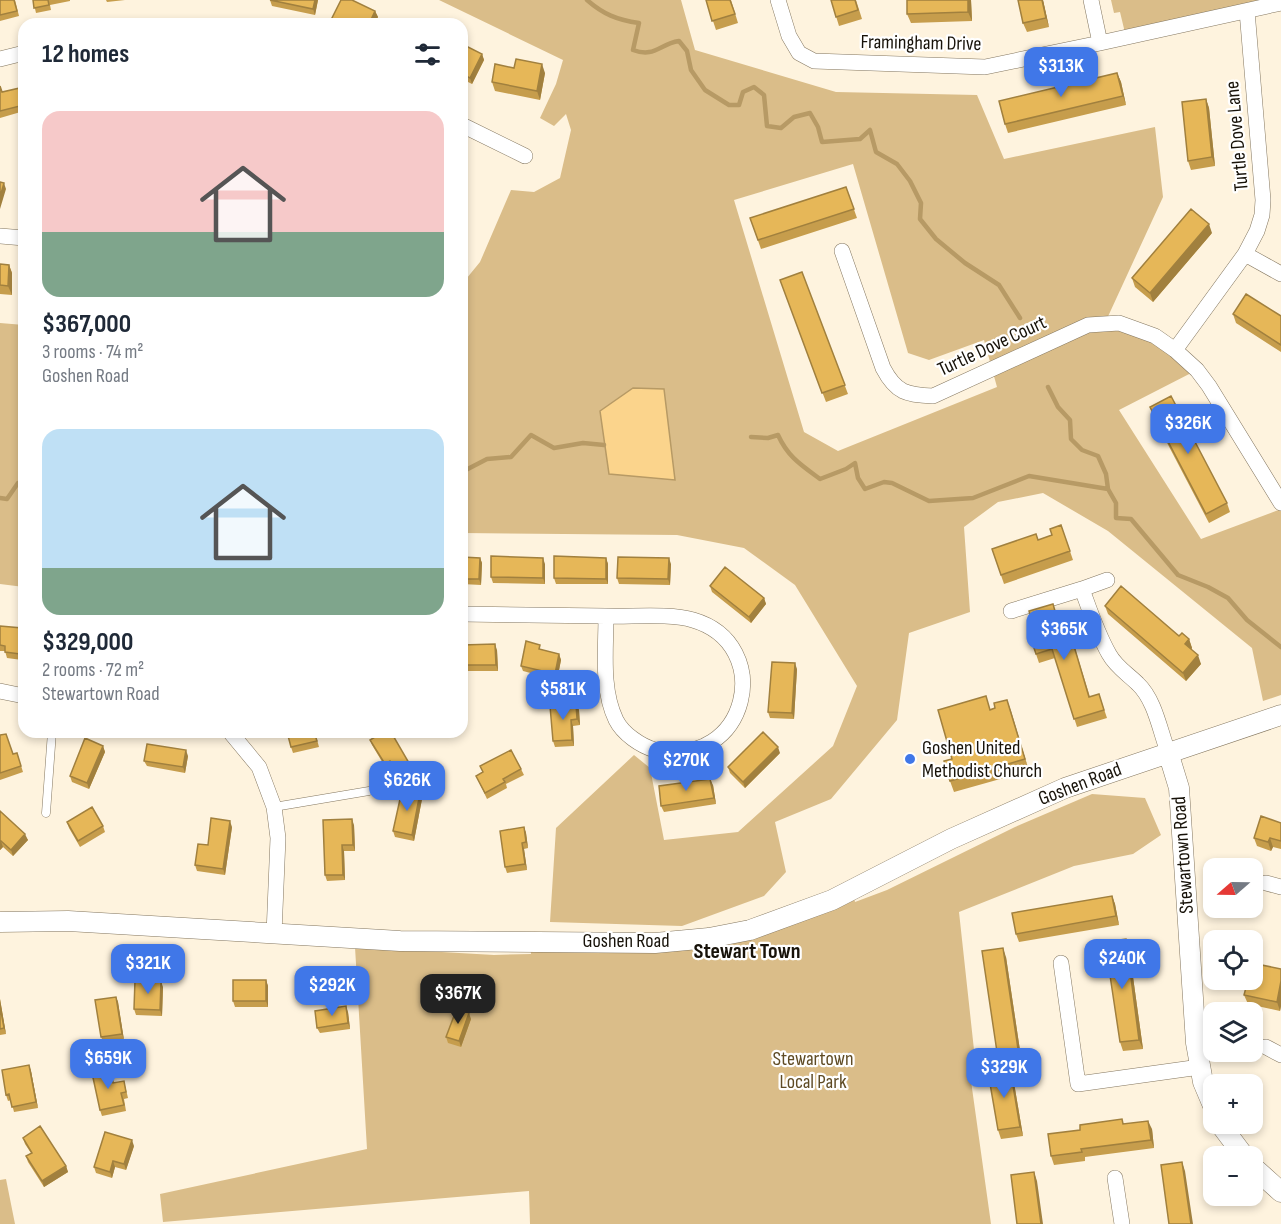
<!DOCTYPE html>
<meta charset="utf-8">
<style>
:root{--surface:#fff;--page:#f6f6f7;--text:#1f2937;--muted:#747a83;--accent:#4077e8}
body{margin:0;font-family:"Sofia Sans Condensed",sans-serif;background:var(--page);color:var(--text);height:100vh;display:flex;flex-direction:column;font-size:22px;white-space:nowrap}
*{box-sizing:border-box;margin:0}
p{font-size:20px;color:var(--muted)}
.icon{flex:none;width:33px;height:33px;fill:none;stroke:currentColor;stroke-width:2;stroke-linecap:round;stroke-linejoin:round}
.map{position:relative;flex:1;overflow:hidden}
.side{position:absolute;left:18px;top:18px;width:450px;height:720px;display:flex;flex-direction:column;background:var(--surface);border-radius:18px;box-shadow:0 3px 9px #0003}
.side>*{flex:none}
.needle{width:39px;rotate:250deg}
.fabs{position:absolute;left:1203px;top:858px;display:grid;gap:12px}
.fabs a{display:grid;place-items:center;width:60px;height:60px;border-radius:12px;background:var(--surface);box-shadow:0 3px 9px #0003;font-size:30px}
.price{position:absolute;translate:-50% -51px;padding:0 14px;border-radius:12px;background:var(--accent);color:#fff;font-size:20px;line-height:39px;filter:drop-shadow(0 2px 3px #0008)}
.price::after{content:'';position:absolute;left:50%;top:36px;width:18px;height:14px;margin-left:-9px;background:inherit;clip-path:polygon(0 0,100% 0,50% 100%)}
.price.selected{background:#222;color:#fff}
ul{padding:0;list-style:none}
li{display:grid;align-content:center;gap:12px;height:318px;padding:0 24px}
li span{display:grid;place-items:center;height:186px;border-radius:18px;color:#555}
li>.icon{margin-inline-start:auto}
span .icon{width:108px;height:108px;fill:#fffc;stroke-width:1}
li b{font-size:26px}
h2{display:flex;justify-content:space-between;align-items:center;height:72px;padding:0 24px;font-size:26px}
.map>svg:first-child{display:block}
.green{fill:#dabd89;fill-rule:evenodd}
.water{fill:#fbd48c;stroke:#b79a65;stroke-width:1.5}
.lines{fill:none;stroke-linecap:round;stroke-linejoin:round}
.stream{stroke:#b79a65;stroke-width:4.5}
.service-casing{stroke:#847760;stroke-width:9}
.minor-casing{stroke:#847760;stroke-width:16}
.tertiary-casing{stroke:#847760;stroke-width:21}
.service{stroke:#fff;stroke-width:8}
.minor{stroke:#fff;stroke-width:15}
.tertiary{stroke:#fff;stroke-width:20}
.wall{fill:#c69d4c}
.shaded-wall{fill:#a1803e}
.building{fill:#e6b758;stroke:#a1803e;stroke-width:1.5}
.poi-dot{fill:#4077e8;stroke:#fff;stroke-width:2}
.labels{text-anchor:middle;dominant-baseline:central;stroke-width:4.5;stroke-linejoin:round;paint-order:stroke}
.street-label{font-size:20px;fill:#171209;stroke:#fff}
.poi-label{font-size:20px;fill:#171209;stroke:#fff;text-anchor:start}
.park-label{font-size:20px;fill:#5f4b24;stroke:#fff}
.quarter-label{font-size:22px;font-weight:bold;fill:#171209;stroke:#fff}
</style>
<div class="map">
<svg width="1281" height="1224" viewBox="0 0 1281 1224">
<rect width="100%" height="100%" fill="#fef3de"/>
<!-- green -->
<path class="green" d="M439,0H681L695,50L836,92L977,95L1004,159L1155,127L1163,197L1105,323L1131,327L1197,370L1119,410L1201,539L1281,509V695L1263,701L1252,648L1108,531L1043,493L998,502L964,527L970,612L909,633L897,720L831,799L775,822L786,872L764,896L682,926L550,922L556,828L634,755L650,768L664,840L738,832L833,746L857,686L795,585L744,548L677,535L462,533V284L480,262L511,190L534,192L560,178L571,130L566,114L554,126L540,118L556,84L563,60ZM853,164L908,353L929,360L984,340L997,387L838,451L804,432L734,200Z
M1111,0H1281L1126,37L1120,12L1114,13Z
M0,323L24,325V587L0,584Z
M1092,794L1145,798L1161,835L1133,854L1074,866L959,912L975,1059L971,1081L991,1224H530L529,1191L163,1222L160,1194L367,1149L355,947L494,955L531,954L530,944L691,942L853,894L855,902L887,890L1015,827Z
M6,1179L15,1224H0V1180Z"/>
<!-- water -->
<path class="water" d="M633,388L664,389L675,480L609,474L600,411Z"/>
<g class="lines">
<!-- stream -->
<path class="stream" d="M587,0C603,14 617,20 639,23L633,50C655,58 659,44 679,41L687,51L691,70L705,90L729,105H739L743,92L754,87L764,95L767,126L781,128L794,117L810,113L818,127L822,142L860,139L870,130L876,152L897,164L910,181L921,203L920,219L936,239L965,263L999,285L1020,318
M1048,387L1058,407L1070,420L1071,439L1082,450L1098,456L1106,474L1108,489L1116,503V518L1131,519L1178,575L1208,587L1228,598L1247,620L1281,647
M751,437L768,438L778,435C788,457 801,465 820,479L846,469L855,463L858,478L865,489L884,482L892,483L929,501L973,498L1029,476L1108,489
M462,472L487,459L511,457L531,435L554,448L583,443L604,445
M0,498L7,499L18,483L24,484"/>
<!-- service casing -->
<g class="service-casing">
<path id="service" d="M274,807L369,791
M46,813L52,732"/>
</g>
<!-- minor casing -->
<g class="minor-casing">
<path id="minor" d="M778,0L789,36L799,53L814,61L985,67L1100,43L1091,0
M1247,11L1263,200L1262,215L1257,231L1245,254L1175,350L1197,370L1209,386L1281,503
M1100,43L1281,3
M0,59L24,53
M462,125L525,156
M0,236L24,238
M842,251L883,368C896,393 907,395 933,396L1088,325L1119,323L1155,336L1175,350
M1245,254L1281,274
M1082,589L1107,580
M1011,611L1082,589C1090,611 1097,633 1109,654C1116,667 1128,674 1138,684C1155,700 1160,731 1168,752
M462,614L606,616
M606,616C631,617 670,613 693,620C776,644 749,770 655,750C641,746 623,734 616,720C601,689 606,650 606,616Z
M0,691L24,696
M230,732L259,767L274,807L278,838L274,934
M1266,883L1281,887
M1061,963L1078,1084L1200,1067
M1266,1047L1281,1055
M1115,1178L1122,1224"/>
</g>
<!-- tertiary casing -->
<g class="tertiary-casing">
<path id="tertiary" d="M1168,752L1179,788L1196,1043L1203,1082L1214,1108
M0,922L68,921L400,941L655,943L709,938L750,930L832,900L951,839L1065,788L1281,715
M1220,1124L1244,1156
M1252,1166L1281,1192"/>
</g>
<!-- service -->
<use href="#service" class="service"/>
<!-- minor -->
<use href="#minor" class="minor"/>
<!-- tertiary -->
<use href="#tertiary" class="tertiary"/>
</g>
<!-- wall -->
<path class="wall" d="M0,0H15L19,16L0,21Z
M33,0H70V1L50,5L51,10L36,13Z
M106,0H125L107,2Z
M270,0H318L315,15L272,6Z
M706,0H731L738,23L716,30Z
M831,0H856L862,19L839,26Z
M907,0H971L972,21L911,23L907,14Z
M1018,0H1043L1049,27L1027,32L1023,23Z
M375,11L378,17L374,24H334L332,18Z
M462,49L482,54L484,60L472,84L462,79Z
M514,68L545,73L540,100L495,91L492,82Z
M1117,73L1121,82L1126,105L1008,133L1005,124Z
M0,86L2,92L24,87V111L0,118Z
M1206,99L1209,108L1215,166L1191,170L1188,161Z
M846,187L857,218L761,249L750,218Z
M1212,233L1153,302L1135,287L1132,278Z
M0,264L9,265L12,273V295L0,294Z
M802,272L848,394L826,402L780,280Z
M1233,314L1281,316V352L1236,323Z
M1150,407L1227,503L1230,512L1209,523L1153,416Z
M1061,525L1073,560L1004,584L992,549L1038,540L1052,535Z
M462,557L480,558L482,563L481,585L462,584Z
M606,558L608,564V584H556L554,578Z
M545,564V584L493,583L491,577Z
M671,564L670,585L619,584L617,578Z
M710,586L764,598L766,604L751,623L712,592Z
M1105,606L1189,639L1192,648L1191,650L1201,664L1186,681L1108,614Z
M1056,613L1062,632L1069,629L1090,697L1099,694L1107,718L1077,727L1055,658L1039,663L1033,645L1039,643Z
M0,626L22,628V660L7,658L5,651H0Z
M462,645L497,650L498,671H462Z
M542,650L559,654L561,660L557,680L523,671L521,666Z
M797,669L794,719L770,718L768,712Z
M1007,700L1029,771L954,792L950,781L952,759L990,709L995,708Z
M576,704L579,710L580,725L573,726L574,746L555,747L553,741Z
M315,732L319,747L293,753L291,747Z
M0,735L13,754L17,753L23,772L0,780Z
M370,740L409,763L411,769L398,777L392,767L387,770L372,745Z
M103,746L105,752L89,789L72,782L70,776Z
M780,753L745,788L730,773L728,767Z
M188,756L185,773L147,766L144,761Z
M480,766L521,769L524,775L506,784L507,788L487,799L476,776L483,772Z
M713,785L716,804L664,812L661,806Z
M422,799L414,841L395,837L393,831Z
M0,811L28,840L13,856L3,847L0,850Z
M67,822L103,826L105,832L80,847L69,828Z
M1281,823V849L1273,847L1271,851L1257,846L1254,838Z
M354,825L355,851H344L345,880L327,881L325,875Z
M232,827L225,875L197,871L195,865L208,845Z
M524,827L526,833L528,848L524,849L527,870L507,873L505,867Z
M1112,896L1115,904L1119,925L1019,942L1016,934Z
M1129,948L1143,1049L1123,1051L1120,1042Z
M1006,957L1021,1057L1000,1061L997,1052Z
M1281,969V1006L1280,1011L1248,1004L1244,995Z
M266,980L268,986V1007H235L233,1001Z
M163,987L162,1016L136,1015L134,1009Z
M116,997L118,1002L124,1040L104,1043L101,1037Z
M0,999L6,1034L0,1035Z
M348,1012L350,1029L320,1033L317,1028Z
M471,1019L461,1047L448,1043L446,1037Z
M29,1065L31,1071L38,1108L14,1112L11,1100L8,1101L6,1095Z
M1010,1068L1013,1077L1023,1136L1001,1139L998,1130Z
M112,1075L114,1083L124,1081L128,1098L124,1099L126,1111L102,1116L100,1110Z
M1124,1124L1152,1129L1154,1148L1085,1157V1161L1054,1165L1051,1156Z
M23,1138L66,1166L68,1172L44,1187L28,1162L26,1156L31,1153L25,1144Z
M134,1146L126,1170L115,1167L112,1178L96,1173L94,1167Z"/>
<!-- shaded-wall -->
<path class="shaded-wall" d="M315,0H318L315,15L313,9Z
M968,0H971L972,21L968,12Z
M1042,0H1043L1049,27L1046,18Z
M375,11L378,17L374,24H369Z
M482,54L484,60L472,84L470,78Z
M542,64L545,73L540,100L537,91Z
M1117,73L1121,82L1126,105L1123,96Z
M1206,99L1209,108L1215,166L1212,157Z
M4,183L6,189L0,209V197Z
M1209,224L1212,233L1153,302L1150,293Z
M9,265L12,273V295L8,286Z
M480,558L482,563L481,585L479,579Z
M543,558L545,564V584L543,578Z
M606,558L608,564V584L606,579Z
M669,558L671,564L670,585L668,579Z
M764,598L766,604L751,623L749,617Z
M22,628L24,635L22,660L20,654Z
M1189,639L1192,648L1188,653L1185,644Z
M495,644L497,650L498,671L496,665Z
M559,654L561,660L557,680L555,674Z
M1198,655L1201,664L1186,681L1183,673Z
M795,663L797,669L794,719L792,713Z
M1007,700L1011,711L1029,771L1025,759Z
M576,704L579,710L580,725L577,719Z
M571,720L573,726L574,746L572,740Z
M103,746L105,752L89,789L87,783Z
M778,747L780,753L745,788L743,782Z
M186,750L188,756L185,773L183,767Z
M710,779L713,785L716,804L714,798Z
M420,793L422,799L414,841L412,835Z
M352,819L354,825L355,851L353,845Z
M230,821L232,827L225,875L223,869Z
M524,827L526,833L528,848L526,842Z
M25,834L28,840L13,856L11,850Z
M1270,838L1273,847L1271,851L1268,842Z
M1,841L3,847L0,850V842Z
M522,843L524,849L527,870L525,864Z
M342,845L344,851L345,880L343,875Z
M1112,896L1115,904L1119,925L1116,916Z
M1126,939L1129,948L1143,1049L1139,1040Z
M1003,948L1006,957L1021,1057L1018,1049Z
M266,980L268,986V1007L266,1001Z
M161,981L163,987L162,1016L160,1010Z
M1281,981V1006L1280,1011L1277,1002Z
M116,997L118,1002L124,1040L122,1034Z
M0,999L6,1034L4,1028L0,1006Z
M346,1006L348,1012L350,1029L348,1023Z
M469,1013L471,1019L461,1047L459,1041Z
M29,1065L31,1071L38,1108L36,1102Z
M1010,1068L1013,1077L1023,1136L1020,1127Z
M1148,1121L1152,1129L1154,1148L1151,1140Z
M132,1140L134,1146L126,1170L124,1164Z
M113,1161L115,1167L112,1178L110,1172Z
M1182,1162L1185,1171L1193,1224H1191Z
M66,1166L68,1172L44,1187L42,1181Z
M1034,1172L1037,1181L1043,1224H1041Z"/>
<!-- building -->
<path class="building" d="M0,0H14L17,11L0,15Z
M33,0H48L49,5L34,8Z
M270,0H315L313,9Z
M341,0H352L375,11L369,24H356L347,20L345,24L332,18Z
M706,0H730L735,14L712,21Z
M831,0H855L858,10L836,17Z
M907,0H968V12L907,14Z
M1018,0H1042L1046,18L1023,23Z
M464,45L482,54L470,78L462,74V49Z
M516,59L542,64L537,91L492,82L495,64L514,68Z
M1117,73L1123,96L1005,124L999,101Z
M0,86L2,92L24,87V105L0,111Z
M1206,99L1212,157L1188,161L1182,102Z
M0,182L4,183L0,197Z
M846,187L854,209L758,240L750,218Z
M1191,209L1209,224L1150,293L1132,278Z
M0,264L9,265L8,286L0,285Z
M23,266H24V288L22,287Z
M802,272L845,385L822,393L780,280Z
M1246,294L1281,316V345L1233,314Z
M1171,396L1227,503L1206,514L1150,407Z
M1061,525L1070,551L1001,575L992,549L1036,534L1038,540L1052,535L1050,529Z
M491,556L543,558V578L491,577Z
M554,556L606,558V579L554,578Z
M462,557L480,558L479,579H462Z
M618,557L669,558L668,579L617,578Z
M725,567L764,598L749,617L710,586Z
M1121,586L1179,636L1182,633L1189,639L1185,644L1198,655L1183,673L1105,606Z
M1053,604L1061,632L1069,629L1089,697L1099,694L1104,710L1074,719L1052,649L1036,654L1033,645L1039,643L1029,611Z
M0,626L22,628L20,654L5,652V646L0,645Z
M526,641L540,645L539,649L559,654L555,674L521,666Z
M495,644L496,665H462V645Z
M772,662L795,663L792,713L768,712Z
M986,696L990,710L995,708L994,703L1007,700L1025,759L950,781L944,761L952,759L938,710Z
M576,704L577,719L571,720L572,740L553,741L550,706Z
M287,732H314L317,741L291,747Z
M383,732H391L409,763L396,771L390,761L385,764L370,740Z
M763,732L778,747L743,782L728,767Z
M6,734L13,754L17,753L21,766L0,773V735Z
M85,738L103,746L87,783L70,776Z
M147,744L186,750L183,767L144,761Z
M511,750L521,769L503,779L505,782L485,793L476,776L483,772L480,766Z
M710,779L714,798L661,806L659,786Z
M402,790L420,793L412,835L393,831Z
M92,807L103,826L78,841L67,822Z
M0,811L25,834L11,850L1,841L0,842Z
M1261,816L1281,823V841L1270,838L1268,842L1254,838Z
M211,818L230,821L223,869L195,865L198,844L208,845Z
M352,819L353,845H342L343,875H325L323,820Z
M524,827L526,842L522,843L525,864L505,867L500,831Z
M1112,896L1116,916L1016,934L1012,913Z
M1126,939L1139,1040L1120,1042L1105,942Z
M1003,948L1018,1049L997,1052L982,951Z
M1252,963L1281,969V981L1277,1002L1244,995L1248,980H1252Z
M135,980L161,981L160,1010L134,1009Z
M233,980H266V1001H233Z
M116,997L122,1034L101,1037L95,1000Z
M0,1006L4,1028L0,1029Z
M346,1006L348,1023L317,1028L315,1011Z
M457,1008L469,1013L459,1041L446,1037Z
M29,1065L36,1102L12,1107L9,1094L6,1095L2,1070Z
M1010,1068L1020,1127L998,1130L988,1072Z
M110,1070L113,1083L124,1081L126,1092L121,1093L124,1105L100,1110L92,1073Z
M1122,1119L1123,1124L1148,1121L1151,1140L1081,1149L1082,1152L1051,1156L1048,1134L1080,1130V1125Z
M40,1126L66,1166L42,1181L26,1156L32,1153L23,1138Z
M105,1132L132,1140L124,1164L113,1161L110,1172L94,1167Z
M1182,1162L1191,1224H1169L1161,1165Z
M1034,1172L1041,1224H1017L1011,1175Z"/>
<!-- markers -->
<circle class="poi-dot" cx="910" cy="759" r="6"/>
<g class="labels">
<!-- street labels -->
<g class="street-label">
<text transform="translate(921 43) rotate(1)">Framingham Drive</text>
<text transform="translate(1237 136) rotate(-95)">Turtle Dove Lane</text>
<text transform="translate(992 346) rotate(-25)">Turtle Dove Court</text>
<text transform="translate(1080 784) rotate(-21)">Goshen Road</text>
<text transform="translate(1183 855) rotate(-94)">Stewartown Road</text>
<text x="626" y="941">Goshen Road</text>
</g>
<!-- poi labels -->
<g class="poi-label">
<text x="922" y="748">Goshen United<tspan x="922" dy="23">Methodist Church</tspan></text>
</g>
<!-- park labels -->
<g class="park-label">
<text x="813" y="1059">Stewartown<tspan x="813" dy="23">Local Park</tspan></text>
</g>
<!-- quarter labels -->
<g class="quarter-label">
<text x="747" y="951">Stewart Town</text>
</g>
</g>
</svg>
<div class="fabs">
<a><svg class="needle" viewBox="-14 -14 28 28"><path d="M0-13l5 13h-10z" fill="#e53935"/><path d="M0 13l5-13h-10z" fill="#747a83"/></svg></a>
<a><svg class="icon" aria-label="locate" viewBox="0 0 24 24"><circle cx="12" cy="12" r="6"/><path d="M12 2v4M12 18v4M2 12h4M18 12h4"/></svg></a>
<a><svg class="icon" aria-label="layers" viewBox="0 0 24 24"><path d="M12 4l9 5-9 5-9-5zM3 14l9 5 9-5"/></svg></a>
<a>+</a>
<a>−</a>
</div>
<b class="price" style="left:1061px;top:98px">$313K</b>
<b class="price" style="left:1188px;top:455px">$326K</b>
<b class="price" style="left:1064px;top:661px">$365K</b>
<b class="price" style="left:563px;top:721px">$581K</b>
<b class="price" style="left:686px;top:792px">$270K</b>
<b class="price" style="left:407px;top:812px">$626K</b>
<b class="price" style="left:1122px;top:990px">$240K</b>
<b class="price" style="left:148px;top:995px">$321K</b>
<b class="price" style="left:332px;top:1017px">$292K</b>
<b class="price selected" style="left:458px;top:1025px">$367K</b>
<b class="price" style="left:108px;top:1090px">$659K</b>
<b class="price" style="left:1004px;top:1099px">$329K</b>
<section class="side">
<h2>12 homes<svg class="icon" aria-label="filters" viewBox="0 0 24 24"><path d="M4 7h16M4 17h16"/><circle cx="9" cy="7" r="2"/><circle cx="15" cy="17" r="2"/></svg></h2>
<ul>
<li><span style="background:linear-gradient(#f6c9c9 65%,#7fa58c 0)"><svg class="icon" aria-label="home" viewBox="0 0 24 24"><path d="M3 11l9-7 9 7M6 9v11h12V9"/></svg></span><div><b>$367,000</b><p>3 rooms · 74 m²</p><p>Goshen Road</p></div></li>
<li><span style="background:linear-gradient(#bfe0f5 75%,#7fa58c 0)"><svg class="icon" aria-label="home" viewBox="0 0 24 24"><path d="M3 11l9-7 9 7M6 9v11h12V9"/></svg></span><div><b>$329,000</b><p>2 rooms · 72 m²</p><p>Stewartown Road</p></div></li>
</ul>
</section>
</div>
